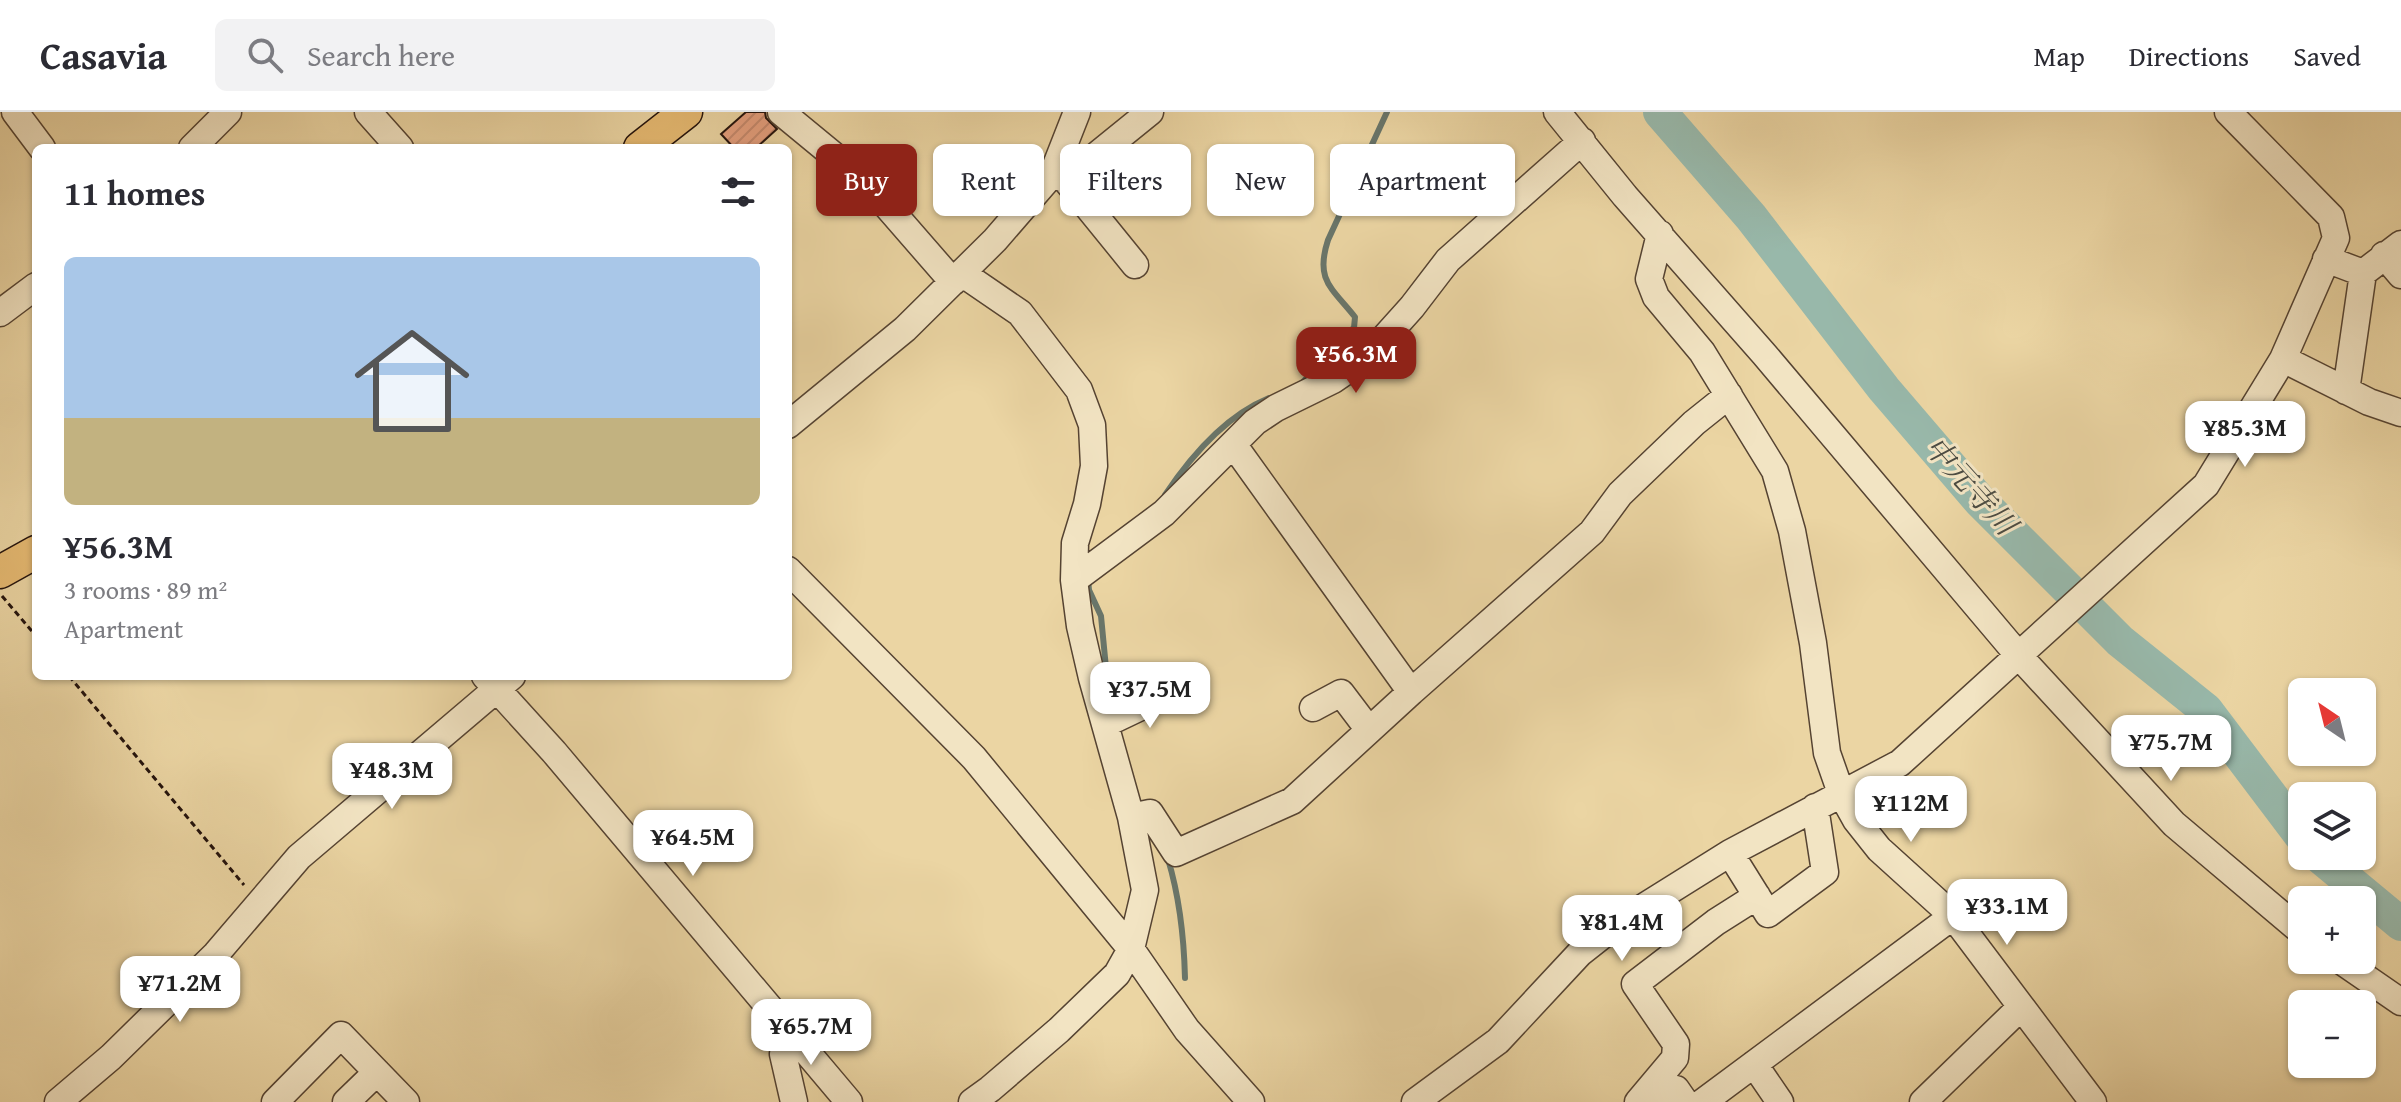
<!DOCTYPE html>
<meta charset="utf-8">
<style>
:root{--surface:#fff;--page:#f2f2f3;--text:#2b2b33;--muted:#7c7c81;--line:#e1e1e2;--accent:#8f2418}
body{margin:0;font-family:"Gentium Book Plus","Noto Serif JP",serif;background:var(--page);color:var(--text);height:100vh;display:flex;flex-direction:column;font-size:30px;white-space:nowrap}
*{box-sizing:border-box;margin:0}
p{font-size:26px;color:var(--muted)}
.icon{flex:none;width:44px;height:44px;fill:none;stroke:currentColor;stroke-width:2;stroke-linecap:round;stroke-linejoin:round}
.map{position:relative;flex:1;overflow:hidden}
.drawer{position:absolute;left:32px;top:32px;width:760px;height:536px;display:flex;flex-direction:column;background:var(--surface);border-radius:12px;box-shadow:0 2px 6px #0004}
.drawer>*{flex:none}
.top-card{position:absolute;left:816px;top:32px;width:760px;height:72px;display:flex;gap:16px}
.needle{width:52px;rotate:325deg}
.tools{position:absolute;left:2288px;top:566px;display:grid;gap:16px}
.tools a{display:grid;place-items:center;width:88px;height:88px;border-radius:12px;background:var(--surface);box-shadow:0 2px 6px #0004;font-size:40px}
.price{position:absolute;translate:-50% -68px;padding:0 18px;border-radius:16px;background:#fff;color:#222;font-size:26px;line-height:52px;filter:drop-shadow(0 2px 4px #0008)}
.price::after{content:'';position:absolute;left:50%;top:48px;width:24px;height:18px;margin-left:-12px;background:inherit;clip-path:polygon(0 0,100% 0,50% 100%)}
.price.current{background:var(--accent);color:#fff}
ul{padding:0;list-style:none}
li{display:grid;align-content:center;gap:16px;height:424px;padding:0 32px}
li span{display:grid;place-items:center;height:248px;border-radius:12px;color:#555}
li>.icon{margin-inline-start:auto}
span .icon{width:144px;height:144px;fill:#fffc;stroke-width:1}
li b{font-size:34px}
h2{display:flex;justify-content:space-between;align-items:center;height:96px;padding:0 32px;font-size:34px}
.chip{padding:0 28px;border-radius:12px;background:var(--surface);box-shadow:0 2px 6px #0004;font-size:28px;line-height:72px}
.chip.current{background:var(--accent);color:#fff}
header{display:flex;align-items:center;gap:48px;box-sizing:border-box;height:112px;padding:0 40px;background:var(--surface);border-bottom:2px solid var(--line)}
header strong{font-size:38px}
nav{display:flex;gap:44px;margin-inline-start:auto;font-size:28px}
.search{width:560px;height:72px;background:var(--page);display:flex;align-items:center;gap:20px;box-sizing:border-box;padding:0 28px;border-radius:12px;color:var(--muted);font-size:30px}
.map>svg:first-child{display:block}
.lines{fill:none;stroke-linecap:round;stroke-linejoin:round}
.stream{stroke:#69766b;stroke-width:6}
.river{stroke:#98b8aa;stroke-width:34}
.building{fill:url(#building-hatch);stroke:#23120c;stroke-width:2}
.minor-casing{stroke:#554332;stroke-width:29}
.major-casing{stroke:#23120c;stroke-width:35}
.path{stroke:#23120c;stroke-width:3;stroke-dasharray:6 4;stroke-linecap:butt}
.minor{stroke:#f2e4c3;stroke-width:26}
.major{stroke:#e6ba72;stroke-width:32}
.labels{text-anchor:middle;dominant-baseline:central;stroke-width:6;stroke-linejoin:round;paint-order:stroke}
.water-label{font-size:30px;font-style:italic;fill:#4c4c43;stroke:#f2e4c3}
</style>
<header>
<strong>Casavia</strong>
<div class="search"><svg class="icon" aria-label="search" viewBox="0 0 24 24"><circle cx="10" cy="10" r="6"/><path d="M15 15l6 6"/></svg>Search here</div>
<nav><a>Map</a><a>Directions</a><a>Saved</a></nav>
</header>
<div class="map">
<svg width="2401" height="990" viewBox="0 0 2401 990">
<defs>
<pattern id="building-hatch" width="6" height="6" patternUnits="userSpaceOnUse" patternTransform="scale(2)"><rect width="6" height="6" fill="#e6a07f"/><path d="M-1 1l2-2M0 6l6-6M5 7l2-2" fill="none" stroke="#c5896d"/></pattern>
</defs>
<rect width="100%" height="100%" fill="#ebd5a3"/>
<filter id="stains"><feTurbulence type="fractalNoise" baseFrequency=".0025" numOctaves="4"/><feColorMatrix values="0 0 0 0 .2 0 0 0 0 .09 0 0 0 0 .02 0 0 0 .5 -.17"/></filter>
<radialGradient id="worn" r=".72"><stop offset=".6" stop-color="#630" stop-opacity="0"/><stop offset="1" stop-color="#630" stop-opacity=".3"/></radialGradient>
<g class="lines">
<!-- stream -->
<path class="stream" d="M1301,272L1317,255L1322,238L1354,216L1355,205C1331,175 1315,168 1328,128L1387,0
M1165,383C1191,344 1225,304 1269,286
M1088,467L1089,478L1101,504L1108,577
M1168,747C1180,787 1184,824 1185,866"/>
<!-- river -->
<path class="river" d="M1660,0L1751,105L1884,277L1980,389L2120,529L2206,598L2302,725
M2319,744L2401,812"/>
</g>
<!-- building -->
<path class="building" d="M746,0H765L766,6L777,17L756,36H734L721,22Z"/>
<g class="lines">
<!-- minor casing -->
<g class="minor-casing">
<path id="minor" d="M15,0L42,36
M368,0L400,36
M781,0L866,70L953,170
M1557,0L1625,84L1764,242L2019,544L2174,712L2302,820
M192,36L228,0
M1053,61L1066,68L1150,0
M1066,68L1135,153
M1660,122L1649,167L1656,185L1702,240L1775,359L1792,419L1813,531L1827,641L1841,681L1856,708L1879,737L1953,804L2093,990
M2384,143L2401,163
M2326,147L2363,161L2401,132
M963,162L1020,201L1079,278L1092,313L1094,354L1087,392L1075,431L1074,468L1080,514L1092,566L1131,705L1145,778L1131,837L1117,862L1059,918L990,977L972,990
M0,201L36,174
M2283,247L2369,290L2401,301
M2346,279L2363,161
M788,313L905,217L995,128L1053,61L1077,0
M788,458L974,646L1131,837L1187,918L1251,990
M1074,468L1164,401L1255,310L1276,296L1333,268L1368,244L1412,195L1448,148L1582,29
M485,564L554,640L849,990
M1411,580L1592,420L1620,382L1694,311L1729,283
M1313,596L1341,581L1369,618
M1105,612L1174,579
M1131,705L1150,701L1176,741L1292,689L1411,580L1233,332
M1730,741L1768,802L1825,760L1815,695
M2340,848L2401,890
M788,919L783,942L794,990
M1754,952L1780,990
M58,990L111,945L216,842L299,745L512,564
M275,990L341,923L406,990
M346,990L377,960
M1415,990L1498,929L1580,841L1618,811L1730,741L1900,651L2206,373L2283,247L2336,126L2331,105L2228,0
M1638,990L1675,946L1676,932L1635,872L1716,810L1757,784
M1653,990L1665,975L1676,977L1685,990
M1703,990L1953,804
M1923,990L2021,895"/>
</g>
<!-- major casing -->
<g class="major-casing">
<path id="major" d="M640,36L686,0
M0,460L36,440"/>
</g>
<!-- path -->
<path class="path" d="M2,484L36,524
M69,564L244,773"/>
<!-- minor -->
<use href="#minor" class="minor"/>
<!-- major -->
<use href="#major" class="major"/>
</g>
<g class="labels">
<!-- water labels -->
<g class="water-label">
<text transform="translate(1971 373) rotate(48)">中元寺川</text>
</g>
</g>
<rect width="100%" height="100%" filter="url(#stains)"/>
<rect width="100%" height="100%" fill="url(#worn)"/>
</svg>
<div class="tools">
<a><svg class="needle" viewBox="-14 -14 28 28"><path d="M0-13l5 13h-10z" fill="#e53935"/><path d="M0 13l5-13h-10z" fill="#7c7c81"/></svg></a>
<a><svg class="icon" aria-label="layers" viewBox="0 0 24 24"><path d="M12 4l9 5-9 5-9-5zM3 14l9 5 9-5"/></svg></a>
<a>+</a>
<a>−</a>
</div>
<b class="price current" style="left:1356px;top:283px">¥56.3M</b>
<b class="price" style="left:2245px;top:357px">¥85.3M</b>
<b class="price" style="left:1150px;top:618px">¥37.5M</b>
<b class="price" style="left:2171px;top:671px">¥75.7M</b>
<b class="price" style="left:392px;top:699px">¥48.3M</b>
<b class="price" style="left:1911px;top:732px">¥112M</b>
<b class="price" style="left:693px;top:766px">¥64.5M</b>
<b class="price" style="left:2007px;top:835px">¥33.1M</b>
<b class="price" style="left:1622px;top:851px">¥81.4M</b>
<b class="price" style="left:180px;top:912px">¥71.2M</b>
<b class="price" style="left:811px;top:955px">¥65.7M</b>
<div class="top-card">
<a class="chip current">Buy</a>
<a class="chip">Rent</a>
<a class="chip">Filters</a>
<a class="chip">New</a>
<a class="chip">Apartment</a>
</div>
<section class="drawer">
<h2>11 homes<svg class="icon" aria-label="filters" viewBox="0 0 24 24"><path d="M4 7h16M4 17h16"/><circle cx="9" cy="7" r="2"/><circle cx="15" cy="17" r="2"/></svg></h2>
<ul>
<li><span style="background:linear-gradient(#a9c7e8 65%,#c2b280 0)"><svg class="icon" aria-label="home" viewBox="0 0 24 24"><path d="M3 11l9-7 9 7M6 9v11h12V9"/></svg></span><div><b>¥56.3M</b><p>3 rooms · 89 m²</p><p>Apartment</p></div></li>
</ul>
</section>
</div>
